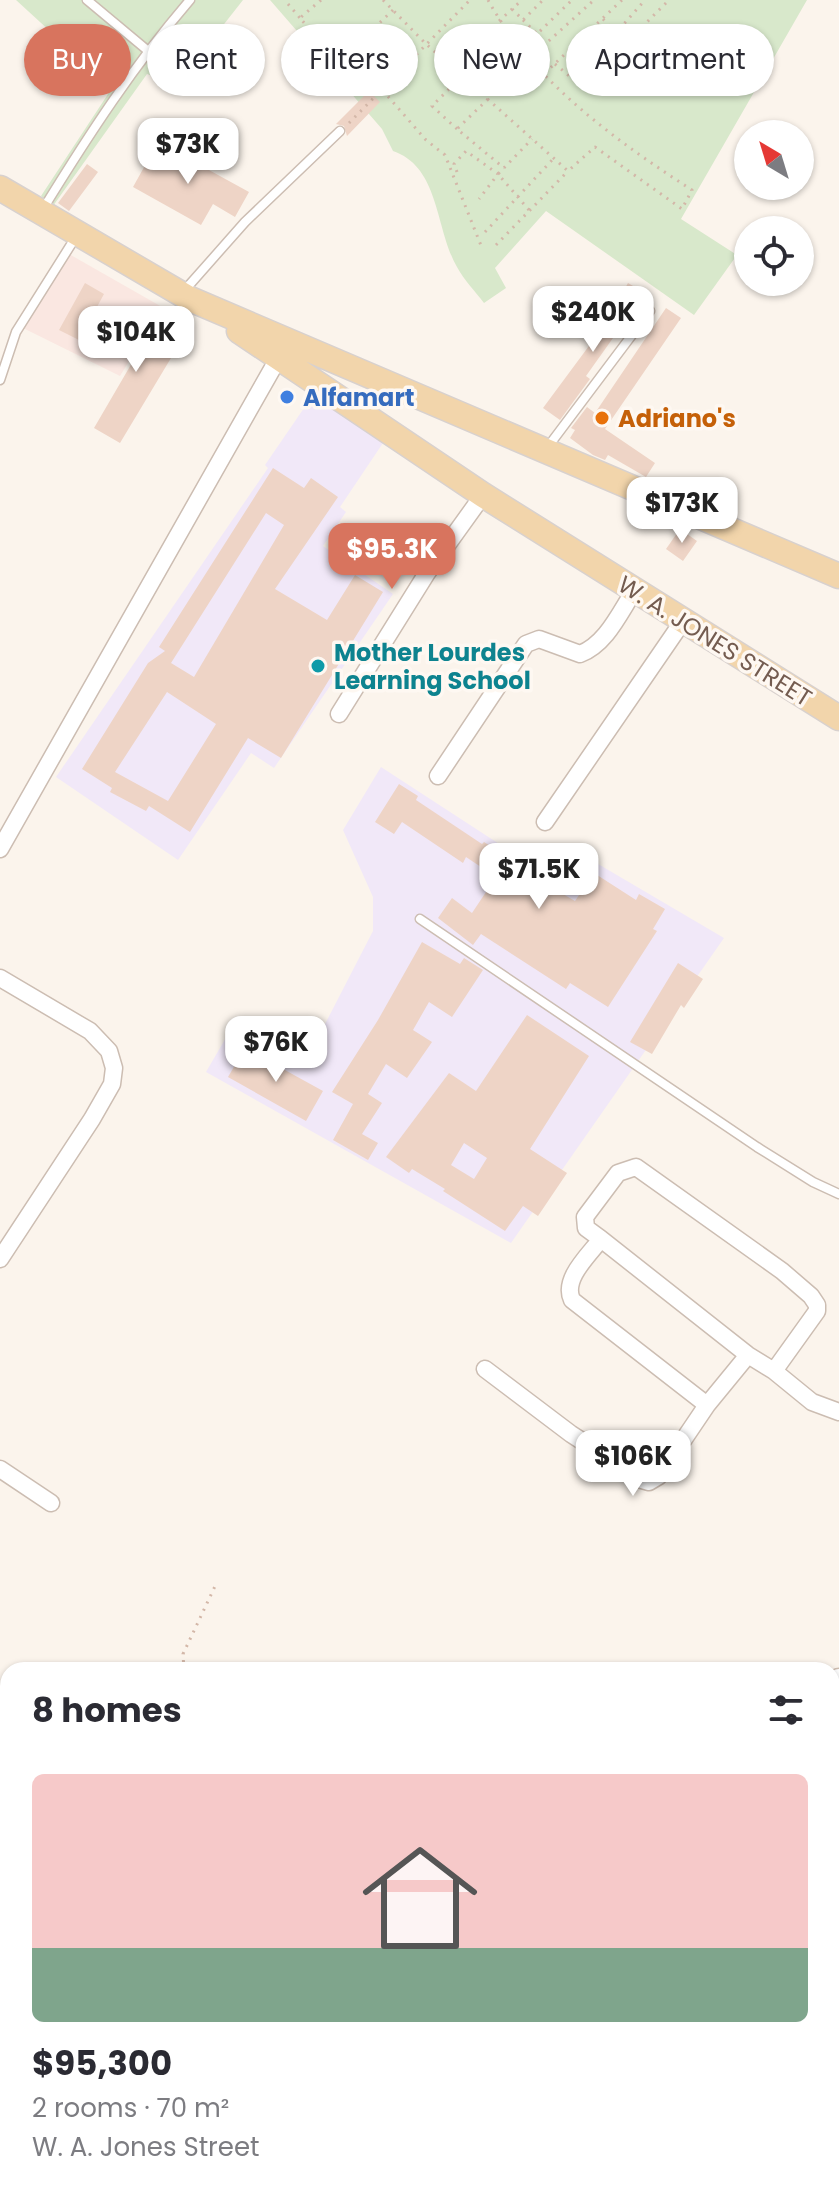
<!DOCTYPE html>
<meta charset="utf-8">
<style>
:root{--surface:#fff;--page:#f2f2f3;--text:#2b2b33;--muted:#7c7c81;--line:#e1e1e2;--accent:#d8745e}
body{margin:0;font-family:Poppins,sans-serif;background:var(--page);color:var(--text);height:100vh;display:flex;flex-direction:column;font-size:30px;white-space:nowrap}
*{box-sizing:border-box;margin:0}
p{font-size:26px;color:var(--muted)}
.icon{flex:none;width:44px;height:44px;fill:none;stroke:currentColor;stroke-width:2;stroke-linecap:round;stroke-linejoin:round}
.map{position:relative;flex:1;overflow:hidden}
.side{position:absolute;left:0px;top:1662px;width:840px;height:536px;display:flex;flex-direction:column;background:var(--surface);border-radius:24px 24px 0 0;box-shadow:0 2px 6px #0004}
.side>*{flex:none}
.top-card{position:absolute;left:24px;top:24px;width:792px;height:72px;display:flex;gap:16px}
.needle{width:52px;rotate:322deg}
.buttons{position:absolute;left:734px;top:120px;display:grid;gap:16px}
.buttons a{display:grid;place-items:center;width:80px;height:80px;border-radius:50%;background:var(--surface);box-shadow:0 2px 6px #0004;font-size:40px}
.price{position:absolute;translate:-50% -68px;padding:0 18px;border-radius:16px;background:#fff;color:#222;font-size:26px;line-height:52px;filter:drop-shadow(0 2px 4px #0008)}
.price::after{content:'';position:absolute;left:50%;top:48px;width:24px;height:18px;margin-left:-12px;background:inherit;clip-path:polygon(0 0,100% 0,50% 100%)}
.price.active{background:var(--accent);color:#fff}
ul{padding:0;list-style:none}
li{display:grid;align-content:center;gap:16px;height:424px;padding:0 32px}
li+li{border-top:2px solid var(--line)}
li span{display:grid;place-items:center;height:248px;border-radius:12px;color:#555}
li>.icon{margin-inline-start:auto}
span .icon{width:144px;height:144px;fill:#fffc;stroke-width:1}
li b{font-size:34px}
h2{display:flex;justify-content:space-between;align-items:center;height:96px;padding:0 32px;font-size:34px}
.tag{padding:0 28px;border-radius:36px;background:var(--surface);box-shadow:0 2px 6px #0004;font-size:28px;line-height:72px}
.tag.active{background:var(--accent);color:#fff}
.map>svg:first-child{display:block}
.commercial{fill:#fae7e1}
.education{fill:#f1e8f8}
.green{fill:#d8e8cb}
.building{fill:#eed4c6;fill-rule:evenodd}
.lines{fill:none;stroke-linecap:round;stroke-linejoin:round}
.lane-casing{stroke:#ccbdb2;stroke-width:11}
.street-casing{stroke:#ccbdb2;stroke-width:19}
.secondary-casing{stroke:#cfbdb0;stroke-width:25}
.primary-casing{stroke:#d8d1ce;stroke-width:27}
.path{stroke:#d3b7a8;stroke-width:3;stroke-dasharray:2 6;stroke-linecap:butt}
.lane{stroke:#fff;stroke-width:8}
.street{stroke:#fff;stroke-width:16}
.secondary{stroke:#fff;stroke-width:22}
.primary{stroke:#f2d5ab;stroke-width:24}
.shop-dot{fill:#3f7fe0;stroke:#fef8f2;stroke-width:3}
.food-dot{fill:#e8710a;stroke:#fef8f2;stroke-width:3}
.culture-dot{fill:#0f9aa8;stroke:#fef8f2;stroke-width:3}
.labels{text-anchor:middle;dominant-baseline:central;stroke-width:7;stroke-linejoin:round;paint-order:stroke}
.shop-label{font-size:24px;font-weight:bold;fill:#366cbe;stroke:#fef8f2;text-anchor:start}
.food-label{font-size:24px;font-weight:bold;fill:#c56008;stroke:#fef8f2;text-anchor:start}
.street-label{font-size:24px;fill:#745c50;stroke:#fef8f2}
.culture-label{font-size:24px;font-weight:bold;fill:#0d838f;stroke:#fef8f2;text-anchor:start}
</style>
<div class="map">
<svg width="839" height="2198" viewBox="0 0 839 2198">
<rect width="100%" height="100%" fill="#fbf4ec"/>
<!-- commercial -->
<path class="commercial" d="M69,254L162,307L120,376L23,328Z"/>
<!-- education -->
<path class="education" d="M315,392L385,440L340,507L346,512L323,546L393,594L274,768L251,753L178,860L56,777L268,468L265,465Z
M381,767L527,862L540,846L573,869L593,861L724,938L511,1243L206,1072L231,1029L324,1026L373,931V897L343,830Z"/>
<!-- green -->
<path class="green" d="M16,0H243L177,84L147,74L53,206L41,196L112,88Z
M270,0H807L681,219L737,255L694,315L546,211L495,268L506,288L484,303C475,291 464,280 457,267C435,229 440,167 393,151L382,129Z"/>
<!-- building -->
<path class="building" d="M369,91L380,102L347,136L344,126L336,124Z
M158,142L249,192L235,217L213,204L201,225L133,187Z
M87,164L98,172L69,211L58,203Z
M85,283L104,294L79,340L59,330Z
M628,283L645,293L586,376L590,379L560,420L543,408L603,327Z
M666,308L681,318L605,429L655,463L646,477L608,455L605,460L593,455L570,438L575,430L571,428L587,407L595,413Z
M140,312L151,316L147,324L180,343L120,443L94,428L136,356L114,343L132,313Z
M273,468L304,488L311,478L338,497L275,589L327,620L355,575L383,592L281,758L248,738L190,832L149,806L146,811L110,792L112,788L82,769L148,663L165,651L159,647ZM266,513L284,525L194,677L171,663ZM167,692L216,724L168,801L115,772Z
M680,529L697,541L683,561L666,549Z
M399,784L418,796L416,800L482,844L484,842L515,862L513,865L575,901L594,873L636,900L639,894L665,909L653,929L657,931L608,1007L570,983L566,989L481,934L473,945L438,918L452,898L472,913L496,877L466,857L463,863L402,822L394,834L375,822Z
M422,942L460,964L464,958L483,970L452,1017L429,1002L413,1030L432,1042L407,1078L386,1064L368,1094L382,1103L362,1134L378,1143L368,1160L333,1140L353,1104L332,1092L378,1020Z
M678,963L703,979L684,1008L681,1005L652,1054L630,1042Z
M527,1015L589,1056L530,1149L567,1173L538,1216L523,1206L505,1231L443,1191L445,1189L412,1169L409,1173L386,1157L449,1073L476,1091ZM464,1143L487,1158L474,1179L451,1165Z
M245,1048L323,1091L306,1121L228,1077Z"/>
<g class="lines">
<!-- lane casing -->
<g class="lane-casing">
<path id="lane" d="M87,0L147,50
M43,209C88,136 134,65 190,0
M184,291L245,222L340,131
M0,380L16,332L77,235
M547,448L650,311
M420,919L757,1147L813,1182L839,1194"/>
</g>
<!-- street casing -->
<g class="street-casing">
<path id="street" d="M339,714L427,573L483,495
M438,776L526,644L539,639L580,654C606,644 619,614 634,591
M545,822L683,621
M0,849L279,357
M0,978L90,1031L109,1051L114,1068L112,1084L92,1119L0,1259
M601,1239L586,1228L585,1217L618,1173L636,1167L782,1271L811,1296L817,1305V1311L774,1371
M485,1369L571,1434L642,1480L649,1482L659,1476L707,1405L748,1355
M707,1405L572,1300C562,1279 589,1255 601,1239L748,1355L774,1371L812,1402L839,1412
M0,1469L51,1503
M0,1732L8,1742
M832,1744L839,1748"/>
</g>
<!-- secondary casing -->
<g class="secondary-casing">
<path id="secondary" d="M832,1693L839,1680
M401,2198L411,2190"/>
</g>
<!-- primary casing -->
<g class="primary-casing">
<path id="primary" d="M0,188L190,299L839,576
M239,331L483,495L839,718"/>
</g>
<!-- path -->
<path class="path" d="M321,0L300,18L328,51L349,52
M383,0L426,44L568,171L595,147L682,209L692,190C616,141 532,80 488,0
M288,4L300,18
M512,9L523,20L543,0
M393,10L349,52L426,140L445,155L482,248
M603,19L616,33L645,0
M523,20L537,34L572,0
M499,21L522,0
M531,57L594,0
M608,61L669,0
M555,64L586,90
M545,73L622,0
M488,99L457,129L504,168
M349,123L470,0
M457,129L432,106L462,76
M457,172L454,164L466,151L498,174L479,199
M529,210L498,174L532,139
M485,232L554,158
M496,245L568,171
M184,1670L183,1654L217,1582"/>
<!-- lane -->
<use href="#lane" class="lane"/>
<!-- street -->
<use href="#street" class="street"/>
<!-- secondary -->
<use href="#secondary" class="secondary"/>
<!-- primary -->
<use href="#primary" class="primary"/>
</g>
<!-- markers -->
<circle class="shop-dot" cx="287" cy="397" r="8"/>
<circle class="food-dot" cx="602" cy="418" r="8"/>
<circle class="culture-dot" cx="318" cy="666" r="8"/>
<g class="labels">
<!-- shop labels -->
<g class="shop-label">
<text x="303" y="397">Alfamart</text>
</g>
<!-- food labels -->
<g class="food-label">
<text x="618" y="418">Adriano's</text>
</g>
<!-- street labels -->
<g class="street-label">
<text transform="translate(715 641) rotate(32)">W. A. JONES STREET</text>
</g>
<!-- culture labels -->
<g class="culture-label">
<text x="334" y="652">Mother Lourdes<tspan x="334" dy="28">Learning School</tspan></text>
</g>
</g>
</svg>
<div class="buttons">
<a><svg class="needle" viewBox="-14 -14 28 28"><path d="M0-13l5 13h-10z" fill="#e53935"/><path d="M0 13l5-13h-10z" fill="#7c7c81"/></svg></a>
<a><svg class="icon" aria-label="locate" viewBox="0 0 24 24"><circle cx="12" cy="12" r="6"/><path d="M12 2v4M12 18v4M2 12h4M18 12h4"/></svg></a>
</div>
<b class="price" style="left:188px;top:186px">$73K</b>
<b class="price" style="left:593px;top:354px">$240K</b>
<b class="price" style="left:136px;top:374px">$104K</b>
<b class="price" style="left:682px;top:545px">$173K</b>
<b class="price active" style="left:392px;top:591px">$95.3K</b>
<b class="price" style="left:539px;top:911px">$71.5K</b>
<b class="price" style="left:276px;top:1084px">$76K</b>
<b class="price" style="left:633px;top:1498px">$106K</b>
<div class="top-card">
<a class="tag active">Buy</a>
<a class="tag">Rent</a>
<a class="tag">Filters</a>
<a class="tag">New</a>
<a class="tag">Apartment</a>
</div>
<section class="side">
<h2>8 homes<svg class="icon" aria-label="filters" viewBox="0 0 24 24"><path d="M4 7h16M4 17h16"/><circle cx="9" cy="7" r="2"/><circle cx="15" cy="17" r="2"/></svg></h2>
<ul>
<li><span style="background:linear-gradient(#f6c9c9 70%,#7fa58c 0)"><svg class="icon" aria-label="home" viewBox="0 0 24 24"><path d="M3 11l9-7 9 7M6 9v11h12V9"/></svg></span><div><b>$95,300</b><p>2 rooms · 70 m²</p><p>W. A. Jones Street</p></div></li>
</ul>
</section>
</div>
